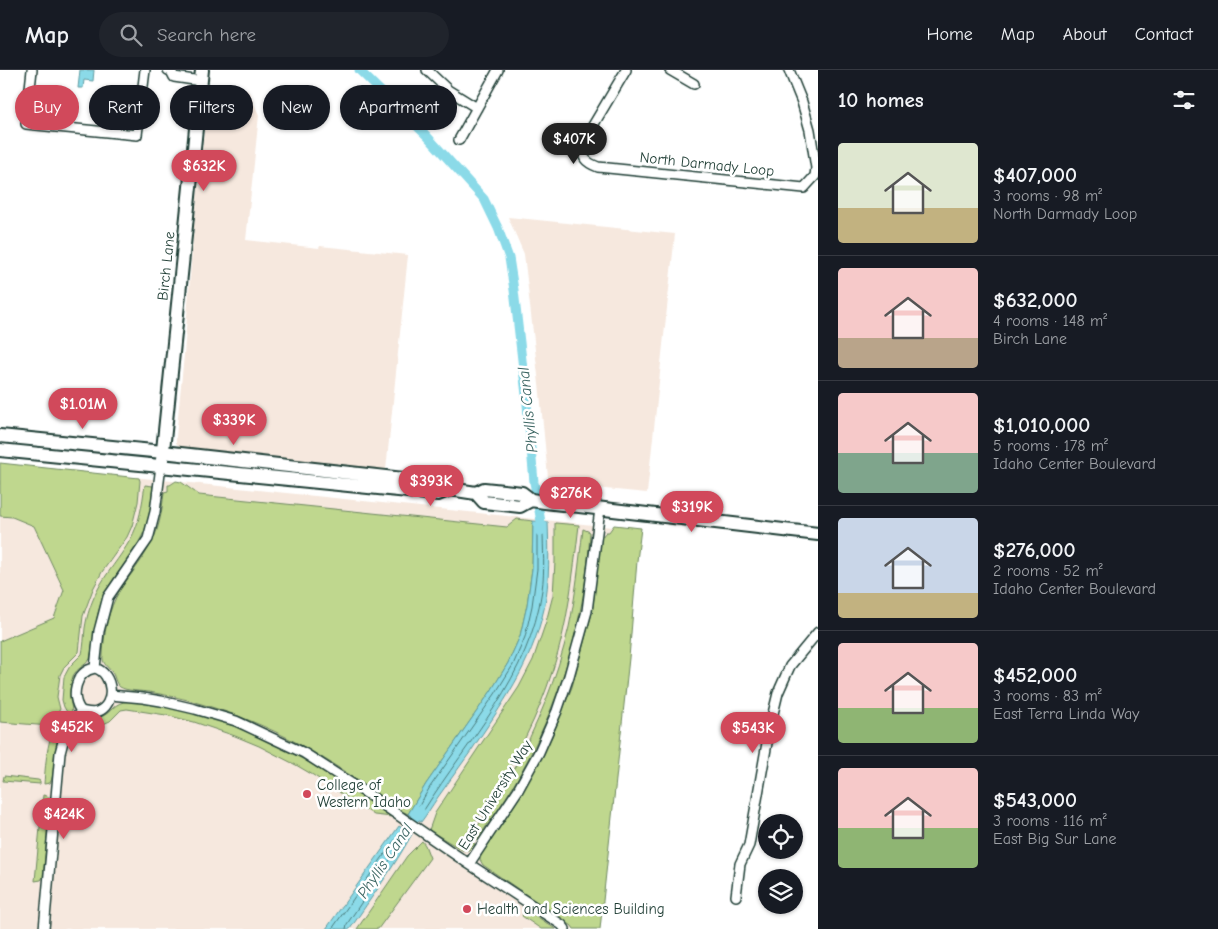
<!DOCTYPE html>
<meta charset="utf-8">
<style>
:root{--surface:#171b24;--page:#20242c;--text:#f1f3f6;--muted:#9ea1a6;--line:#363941;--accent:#d1495b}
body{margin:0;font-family:"Comic Neue",sans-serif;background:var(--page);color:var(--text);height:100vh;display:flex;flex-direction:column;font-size:19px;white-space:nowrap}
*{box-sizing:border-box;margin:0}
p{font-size:16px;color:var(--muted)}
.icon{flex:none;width:28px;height:28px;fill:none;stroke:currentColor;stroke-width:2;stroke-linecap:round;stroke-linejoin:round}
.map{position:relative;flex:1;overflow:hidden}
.sheet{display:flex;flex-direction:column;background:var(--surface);width:400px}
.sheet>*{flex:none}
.top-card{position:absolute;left:15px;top:15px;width:475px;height:45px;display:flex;gap:10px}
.fabs{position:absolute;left:758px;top:744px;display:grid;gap:10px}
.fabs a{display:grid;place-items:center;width:45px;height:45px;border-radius:50%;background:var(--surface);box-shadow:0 1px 4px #0004;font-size:25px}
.price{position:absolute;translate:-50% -42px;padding:0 11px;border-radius:18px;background:var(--accent);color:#fff;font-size:16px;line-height:32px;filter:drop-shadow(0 1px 2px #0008)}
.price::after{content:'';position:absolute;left:50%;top:30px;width:15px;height:11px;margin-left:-8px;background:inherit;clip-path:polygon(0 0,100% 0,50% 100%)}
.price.current{background:#222;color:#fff}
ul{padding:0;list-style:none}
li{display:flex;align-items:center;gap:15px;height:125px;padding:0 20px}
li+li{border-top:1px solid var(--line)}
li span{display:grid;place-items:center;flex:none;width:140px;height:100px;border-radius:5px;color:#555}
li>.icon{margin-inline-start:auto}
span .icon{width:60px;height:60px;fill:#fffc;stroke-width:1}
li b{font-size:21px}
h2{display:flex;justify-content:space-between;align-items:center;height:60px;padding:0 20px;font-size:21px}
.pill{padding:0 18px;border-radius:22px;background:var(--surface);box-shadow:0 1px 4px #0004;font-size:18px;line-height:45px}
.pill.current{background:var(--accent);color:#fff}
header{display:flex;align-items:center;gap:30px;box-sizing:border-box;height:70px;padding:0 25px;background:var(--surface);border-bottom:1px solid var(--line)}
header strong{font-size:24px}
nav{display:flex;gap:28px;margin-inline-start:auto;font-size:18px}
.search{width:350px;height:45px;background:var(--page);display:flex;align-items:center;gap:12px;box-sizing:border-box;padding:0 18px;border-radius:28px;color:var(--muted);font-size:19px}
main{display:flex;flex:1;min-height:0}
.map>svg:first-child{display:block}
.built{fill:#f6e8de}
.green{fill:#bfd78e;stroke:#6f8a61}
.water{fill:#8bdae8;stroke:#609ba0}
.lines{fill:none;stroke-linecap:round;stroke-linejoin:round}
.shore{stroke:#4a7c7c;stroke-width:1}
.canal{stroke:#8bdae8;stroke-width:9}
.street-casing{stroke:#1f3d34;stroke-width:12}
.secondary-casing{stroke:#1f3d34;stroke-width:16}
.street{stroke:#fff;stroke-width:9}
.secondary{stroke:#fff;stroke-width:12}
.poi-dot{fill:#d1495b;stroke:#fff;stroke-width:2}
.labels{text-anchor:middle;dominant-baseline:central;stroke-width:5;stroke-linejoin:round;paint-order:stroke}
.street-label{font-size:15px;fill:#1f3d34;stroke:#fff}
.poi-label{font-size:15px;fill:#1f3d34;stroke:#fff;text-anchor:start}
.water-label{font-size:16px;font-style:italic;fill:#3a6461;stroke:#fff}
</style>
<header>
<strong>Map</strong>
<div class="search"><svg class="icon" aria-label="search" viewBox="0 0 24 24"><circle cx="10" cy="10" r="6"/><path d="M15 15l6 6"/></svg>Search here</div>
<nav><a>Home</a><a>Map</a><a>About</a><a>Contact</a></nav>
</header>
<main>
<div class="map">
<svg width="818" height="859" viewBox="0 0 818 859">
<rect width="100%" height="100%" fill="#fff"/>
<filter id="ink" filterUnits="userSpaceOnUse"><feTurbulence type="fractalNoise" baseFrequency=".02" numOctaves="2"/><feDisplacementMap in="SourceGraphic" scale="10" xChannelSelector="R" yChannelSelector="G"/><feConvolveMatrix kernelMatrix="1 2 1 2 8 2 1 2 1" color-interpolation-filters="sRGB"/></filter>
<g filter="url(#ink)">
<!-- built -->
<path class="built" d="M209,15L246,19L250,24L259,45L246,170L319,178L320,176L408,185L386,400L184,379L179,376L176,373V367L184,285L194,156Z
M508,147L675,164L647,423L595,418L594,423L549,418L540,323L524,184Z
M0,393L612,457L618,455L641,458L637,491L629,588L600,859H0Z"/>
<!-- green -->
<path class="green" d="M0,393L139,408L140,411L138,432L132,456L127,467L102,502L93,519L83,546L79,582L64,597L60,605L57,627L60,639L50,656L0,652V571L54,548L64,520L34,456L12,447L0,446Z
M176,411L181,412L199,425L507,457L517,449L533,451L532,499L527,535L520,566L508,593L491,621L426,714L408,744L404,742L403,743C370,718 335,694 299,674C267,656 233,643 198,633C182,628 166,625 149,622C142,621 126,621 120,617C115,614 115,605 111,601C106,595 102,593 103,585C104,562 108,540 120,520C129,506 140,494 148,479C159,462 162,442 164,422L168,421V415H170Z
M145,415L153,416C151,432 150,449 143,464C133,486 114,504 104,526C94,549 95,566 90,589C85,596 77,598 73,606C71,612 70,621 70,627C70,635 74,639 70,647L64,637L62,630L64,607L70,596L82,584C84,576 84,567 85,558C87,545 91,533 97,521C106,503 120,488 130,470C140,453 142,434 145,415Z
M555,453L579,455C576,481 573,506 569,531C562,577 547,624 526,666C509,701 487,734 465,767L475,774L469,780H462L429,760L435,743L519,617L533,590L546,552L553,525L555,492Z
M614,455L641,458L637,491L629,588L600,859H574L572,856L483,795L480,790L481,785L521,725L552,666L572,617L592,543L601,468L606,462H609Z
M583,459L590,462C586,550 559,637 515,713C503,733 490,751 477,770L471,766C485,745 500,724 512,702C537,657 557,608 569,557C576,525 579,492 583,459Z
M129,631C188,637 247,657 299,687C331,705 361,727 392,747L374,745L313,705L296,695L259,676L235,666L194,652L166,645L127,639L121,640L110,651L101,655L90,656L79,653C87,646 92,651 101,647C113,642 112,633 129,631Z
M62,644L67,650C61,660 57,670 55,681C53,691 55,704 50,713L44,714C46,689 47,665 62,644Z
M4,706L38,710L40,711V714L3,711Z
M43,725L47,726L50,728V733L43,807L41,810L35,811Z
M422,771L425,775L430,788L378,859H357L407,786Z
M526,839L554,858L556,859H541L522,846Z"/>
<!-- water -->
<path class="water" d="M80,0H94L93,11L84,10L83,18H78Z
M533,451L548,452C549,481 550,511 544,539C531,596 502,634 471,681C460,696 449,712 438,727C432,736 427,744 421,752L408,744L426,714L491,621L508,593L520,566L527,535L532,499Z
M399,756L412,764C394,797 371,828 350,859H326Z"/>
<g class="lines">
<!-- shore -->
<path class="shore" d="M539,457H542L543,459C543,479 545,500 542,520C530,607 469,668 424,740L421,744L418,745L416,743V741L430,717L495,624L513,595L525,567L532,536L537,499V459Z
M332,859L399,764H402L404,767L400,775L347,854L346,859"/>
<!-- canal -->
<path class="canal" d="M359,0L427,66L484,129L498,158L509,188L514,220L527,334L534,412L541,452L540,462
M399,770L420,740"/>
<!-- street casing -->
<g class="street-casing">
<path id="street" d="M32,0L26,54L137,65L145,0
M168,0L171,1L174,7L201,11
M427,0L448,20L477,38
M626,0L582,74C582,88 585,92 598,97L804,118L815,106L816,98L810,60L802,32L789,0
M670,0L694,14
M459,70L498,0
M95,598L99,561L108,527L148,469L155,442L161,396
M95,598C113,603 117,635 97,642C92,644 86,642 81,641C70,627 75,601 95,598Z
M110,625L143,628L161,631L195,639L236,651L304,683L366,723L469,794L562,855L565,859
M469,794L518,720L539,682L557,641L569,606L587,541L600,439
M736,826L740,794L749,775L770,656L778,623L790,596L818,562
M44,859L60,683L65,664L81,641"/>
</g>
<!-- secondary casing -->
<g class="secondary-casing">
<path id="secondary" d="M0,366L163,382L439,413L450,419L476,423L484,419L522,423L531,430L545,432L818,464
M0,380L438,424L450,419
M162,390L202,0
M476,423L484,432L520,436L531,430"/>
</g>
<!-- street -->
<use href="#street" class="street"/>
<!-- secondary -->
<use href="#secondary" class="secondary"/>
</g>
</g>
<!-- markers -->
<g class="poi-dot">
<circle cx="307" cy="724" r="5"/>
<circle cx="467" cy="839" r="5"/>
</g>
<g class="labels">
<!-- street labels -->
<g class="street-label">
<text transform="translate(707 94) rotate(6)">North Darmady Loop</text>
<text transform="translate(166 196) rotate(-84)">Birch Lane</text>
<text transform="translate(495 725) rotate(-58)">East University Way</text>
</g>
<!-- poi labels -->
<g class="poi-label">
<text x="317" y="715">College of<tspan x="317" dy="17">Western Idaho</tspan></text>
<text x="477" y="839">Health and Sciences Building</text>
</g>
<!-- water labels -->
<g class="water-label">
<text transform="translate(528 340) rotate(-96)">Phyllis Canal</text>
<text transform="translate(385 791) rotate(-56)">Phyllis Canal</text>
</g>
</g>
</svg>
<div class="fabs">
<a><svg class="icon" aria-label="locate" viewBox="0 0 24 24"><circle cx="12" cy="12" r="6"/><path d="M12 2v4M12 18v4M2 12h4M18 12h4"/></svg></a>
<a><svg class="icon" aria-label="layers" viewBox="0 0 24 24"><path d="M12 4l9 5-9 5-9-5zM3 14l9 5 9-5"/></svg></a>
</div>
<b class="price current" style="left:574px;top:95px">$407K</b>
<b class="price" style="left:204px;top:122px">$632K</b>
<b class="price" style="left:83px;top:360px">$1.01M</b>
<b class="price" style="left:234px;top:376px">$339K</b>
<b class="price" style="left:431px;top:437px">$393K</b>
<b class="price" style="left:571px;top:449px">$276K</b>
<b class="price" style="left:692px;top:463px">$319K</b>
<b class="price" style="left:72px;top:683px">$452K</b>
<b class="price" style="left:753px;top:684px">$543K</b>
<b class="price" style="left:64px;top:770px">$424K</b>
<div class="top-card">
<a class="pill current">Buy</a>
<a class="pill">Rent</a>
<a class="pill">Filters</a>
<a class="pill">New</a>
<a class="pill">Apartment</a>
</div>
</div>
<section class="sheet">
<h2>10 homes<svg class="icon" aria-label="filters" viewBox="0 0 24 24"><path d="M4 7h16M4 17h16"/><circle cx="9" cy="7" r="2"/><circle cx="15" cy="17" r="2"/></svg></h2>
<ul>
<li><span style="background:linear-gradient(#dfe7d0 65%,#c2b280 0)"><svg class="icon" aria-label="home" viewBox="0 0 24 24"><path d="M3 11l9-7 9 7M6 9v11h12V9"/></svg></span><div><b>$407,000</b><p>3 rooms · 98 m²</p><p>North Darmady Loop</p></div></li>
<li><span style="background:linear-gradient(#f6c9c9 70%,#b9a48a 0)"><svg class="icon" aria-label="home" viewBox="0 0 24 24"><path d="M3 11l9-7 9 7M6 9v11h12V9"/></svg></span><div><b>$632,000</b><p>4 rooms · 148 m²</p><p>Birch Lane</p></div></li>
<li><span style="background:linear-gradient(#f6c9c9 60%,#7fa58c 0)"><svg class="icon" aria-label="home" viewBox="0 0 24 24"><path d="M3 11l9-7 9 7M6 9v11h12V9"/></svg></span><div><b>$1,010,000</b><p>5 rooms · 178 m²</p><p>Idaho Center Boulevard</p></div></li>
<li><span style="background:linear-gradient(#c9d6e8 75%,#c2b280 0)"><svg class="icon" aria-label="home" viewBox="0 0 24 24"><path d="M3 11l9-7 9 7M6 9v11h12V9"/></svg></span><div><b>$276,000</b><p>2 rooms · 52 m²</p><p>Idaho Center Boulevard</p></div></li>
<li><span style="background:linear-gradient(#f6c9c9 65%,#8fb573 0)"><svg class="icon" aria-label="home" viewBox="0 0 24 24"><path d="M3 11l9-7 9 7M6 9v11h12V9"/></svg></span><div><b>$452,000</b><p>3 rooms · 83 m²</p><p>East Terra Linda Way</p></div></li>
<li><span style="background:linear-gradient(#f6c9c9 60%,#8fb573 0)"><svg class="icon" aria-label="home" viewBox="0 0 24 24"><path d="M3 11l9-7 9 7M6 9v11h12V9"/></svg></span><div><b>$543,000</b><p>3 rooms · 116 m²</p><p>East Big Sur Lane</p></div></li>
</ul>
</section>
</main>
